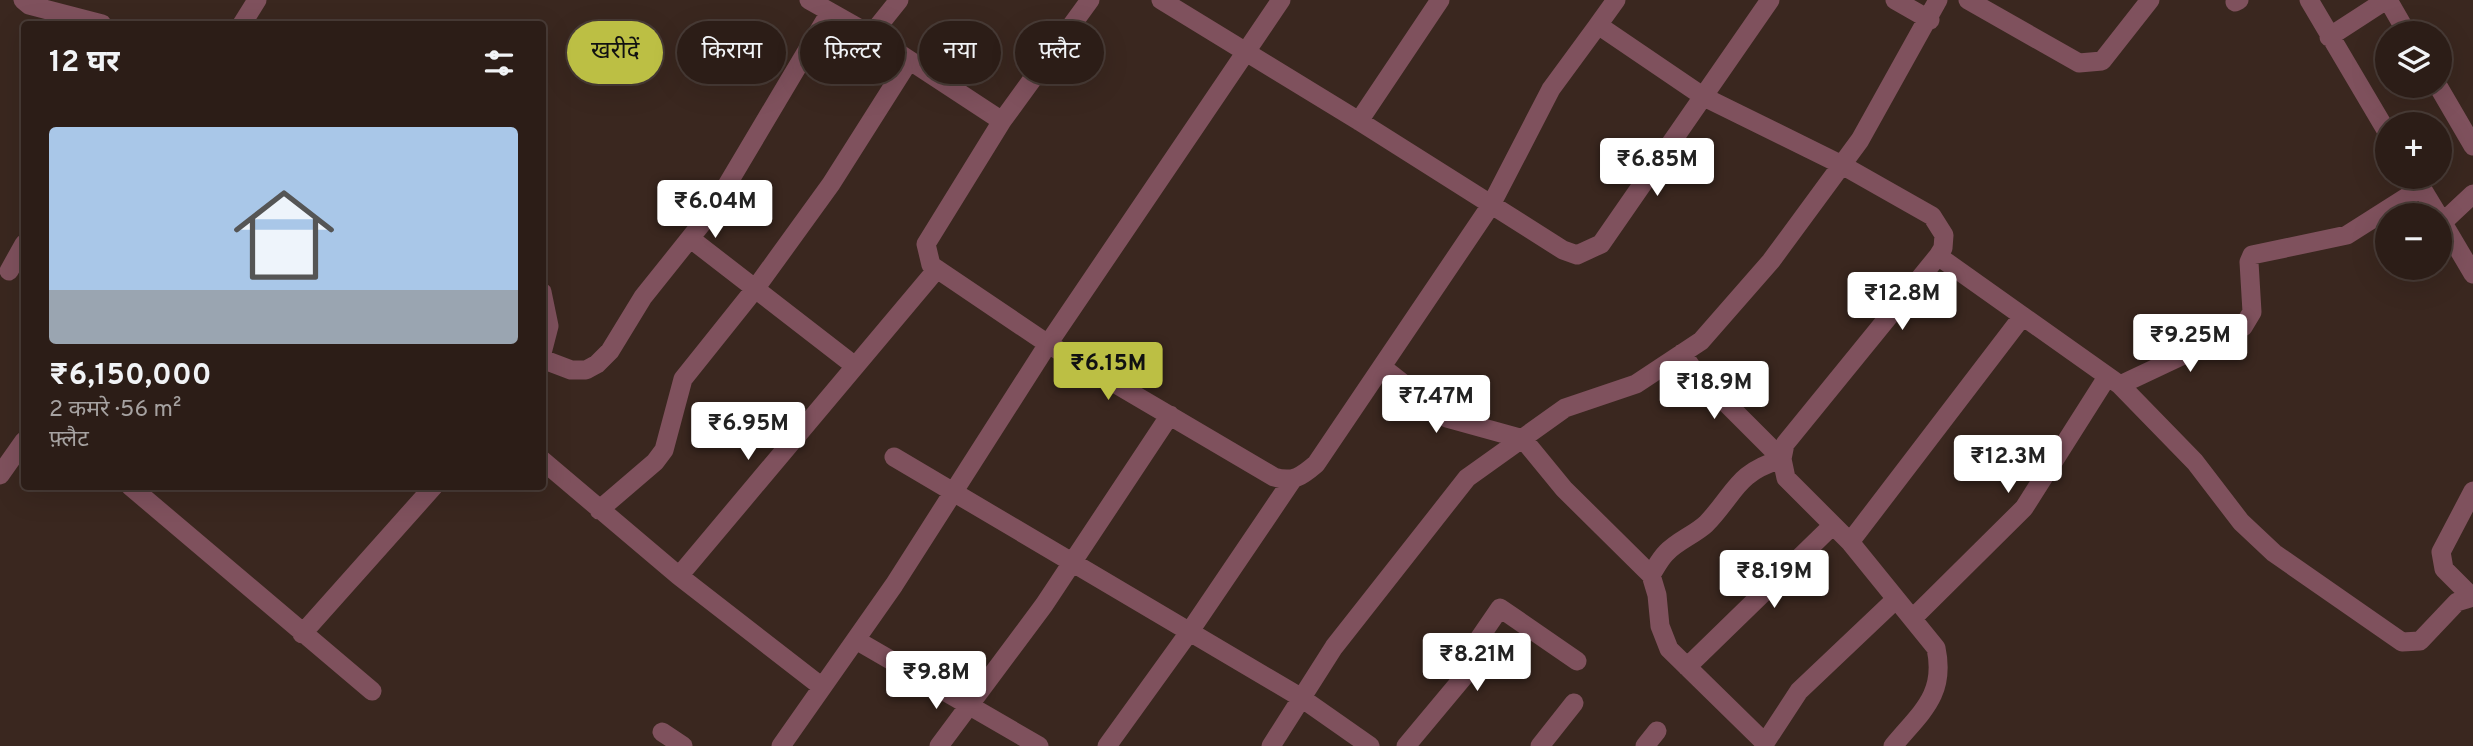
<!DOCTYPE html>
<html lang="hi">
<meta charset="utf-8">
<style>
:root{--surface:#2c1d17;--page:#342620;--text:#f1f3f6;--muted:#a6a2a1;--line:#483b36;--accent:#bcbf44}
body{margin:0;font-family:Overpass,"Noto Sans Devanagari",sans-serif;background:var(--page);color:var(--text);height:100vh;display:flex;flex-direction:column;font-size:26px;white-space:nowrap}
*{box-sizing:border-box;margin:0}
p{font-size:23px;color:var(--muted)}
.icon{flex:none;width:38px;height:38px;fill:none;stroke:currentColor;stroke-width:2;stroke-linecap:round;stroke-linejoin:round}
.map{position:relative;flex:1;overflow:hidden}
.side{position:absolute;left:21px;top:21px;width:525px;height:469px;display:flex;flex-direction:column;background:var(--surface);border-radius:7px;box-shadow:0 7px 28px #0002,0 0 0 2px var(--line)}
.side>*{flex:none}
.banner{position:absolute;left:567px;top:21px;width:665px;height:63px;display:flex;gap:14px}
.buttons{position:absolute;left:2375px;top:21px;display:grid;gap:14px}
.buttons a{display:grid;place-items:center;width:77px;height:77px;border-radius:50%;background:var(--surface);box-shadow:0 7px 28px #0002,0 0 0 2px var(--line);font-size:35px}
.price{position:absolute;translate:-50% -60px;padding:0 16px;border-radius:7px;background:#fff;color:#222;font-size:23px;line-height:46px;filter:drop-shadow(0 2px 4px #0008)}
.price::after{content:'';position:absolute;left:50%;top:42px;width:21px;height:16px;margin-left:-10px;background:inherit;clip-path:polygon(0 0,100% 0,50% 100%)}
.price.on{background:var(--accent);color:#111}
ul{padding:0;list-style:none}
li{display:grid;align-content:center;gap:14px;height:371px;padding:0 28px}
li span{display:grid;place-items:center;height:217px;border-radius:7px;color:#555}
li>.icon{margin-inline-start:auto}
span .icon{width:126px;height:126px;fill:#fffc;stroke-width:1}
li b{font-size:30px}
h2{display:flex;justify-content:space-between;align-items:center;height:84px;padding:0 28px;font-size:30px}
.chip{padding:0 24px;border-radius:32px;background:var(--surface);box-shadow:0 7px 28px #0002,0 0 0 2px var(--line);font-size:24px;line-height:63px}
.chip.on{background:var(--accent);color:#111}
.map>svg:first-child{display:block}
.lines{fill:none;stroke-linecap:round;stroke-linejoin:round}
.minor{stroke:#7f515d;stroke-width:19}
</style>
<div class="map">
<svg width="2473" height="746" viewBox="0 0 2473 746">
<rect width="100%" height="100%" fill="#3a271f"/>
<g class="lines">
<!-- minor -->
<path class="minor" d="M23,0L29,5L102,24
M809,0L871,35L899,0
M1090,0L1002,121L926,244L931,265L1048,344L1274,477C1293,483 1302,476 1316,464L1491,205L1551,89L1598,25
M1161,0L1359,121L1563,250L1577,255L1601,244L1770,0
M1616,0L1598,25L1704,97L1842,165L1932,216L1944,235L1943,248L1938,256L1785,444L1782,459L1786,478L1850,542L1936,648C1946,695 1921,712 1893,746
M1895,0L1930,20
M1968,0L2079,63L2102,61L2150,0
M2309,0L2387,132
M2388,0L2407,33
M2235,2L2239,0
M242,24L257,0
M871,35L1002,121
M2329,37L2386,0
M2438,86L2473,146
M1359,121L1440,0
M2415,177L2438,215
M2440,218L2473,274
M2442,223L2473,194
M691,239L855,366
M1938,256L2120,385L2195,462L2241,522L2274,553L2402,642L2420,641L2457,602L2473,597
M9,271L24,244
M542,292L549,326L542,353
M1682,353L1695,372L1782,459
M542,359L571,370H586L597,364L610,351L643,297L711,212L830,12
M1382,367L1447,418L1523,439L1564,489L1651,575L1657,595L1660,626L1669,649L1765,743
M2120,385L2243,327L2252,312L2249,262L2252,255L2347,235L2421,188
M894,457L1300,697L1370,746
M542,460L679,576L937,269
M0,475L24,441
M130,486L372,691
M599,510L655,462L664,450L683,379L755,289L831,184L909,61
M1850,542L2022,317
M1651,575C1656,567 1660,559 1666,553C1677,541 1694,535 1706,524C1736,493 1735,473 1782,459
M679,576L822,687
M2471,596L2444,569L2441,552L2473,491
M1914,617L2024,508L2107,377
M302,634L434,486
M856,640L1039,746
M1687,667L1833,525
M662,732L683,746
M781,746L894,585L1048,344L1281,0
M939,746L1044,605L1170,415
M1107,746L1190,631L1293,479
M1271,746L1334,647L1467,478L1565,408L1636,384L1701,341L1771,261L1860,140L1938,0
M1406,746L1467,673L1476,643L1500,608L1577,661
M1540,746L1574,703
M1645,746L1657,731
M1763,746L1799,691L1895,600"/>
</g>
</svg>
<div class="buttons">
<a><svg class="icon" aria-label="layers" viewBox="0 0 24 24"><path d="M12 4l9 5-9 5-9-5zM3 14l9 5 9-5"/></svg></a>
<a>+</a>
<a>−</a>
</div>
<b class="price" style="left:1657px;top:198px">₹6.85M</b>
<b class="price" style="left:715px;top:240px">₹6.04M</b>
<b class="price" style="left:1902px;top:332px">₹12.8M</b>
<b class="price" style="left:2190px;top:374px">₹9.25M</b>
<b class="price on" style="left:1108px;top:402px">₹6.15M</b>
<b class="price" style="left:1714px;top:421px">₹18.9M</b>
<b class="price" style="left:1436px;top:435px">₹7.47M</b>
<b class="price" style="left:748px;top:462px">₹6.95M</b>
<b class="price" style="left:2008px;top:495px">₹12.3M</b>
<b class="price" style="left:1774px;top:610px">₹8.19M</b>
<b class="price" style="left:1477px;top:693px">₹8.21M</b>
<b class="price" style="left:936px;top:711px">₹9.8M</b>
<div class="banner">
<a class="chip on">खरीदें</a>
<a class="chip">किराया</a>
<a class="chip">फ़िल्टर</a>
<a class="chip">नया</a>
<a class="chip">फ़्लैट</a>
</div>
<section class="side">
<h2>12 घर<svg class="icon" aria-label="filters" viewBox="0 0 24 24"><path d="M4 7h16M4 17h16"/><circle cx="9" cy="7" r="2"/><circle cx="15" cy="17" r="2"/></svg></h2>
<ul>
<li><span style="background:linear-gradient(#a9c7e8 75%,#9aa5b1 0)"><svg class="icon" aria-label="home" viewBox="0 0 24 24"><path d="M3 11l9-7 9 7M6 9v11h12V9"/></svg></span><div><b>₹6,150,000</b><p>2 कमरे · 56 m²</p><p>फ़्लैट</p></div></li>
</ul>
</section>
</div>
